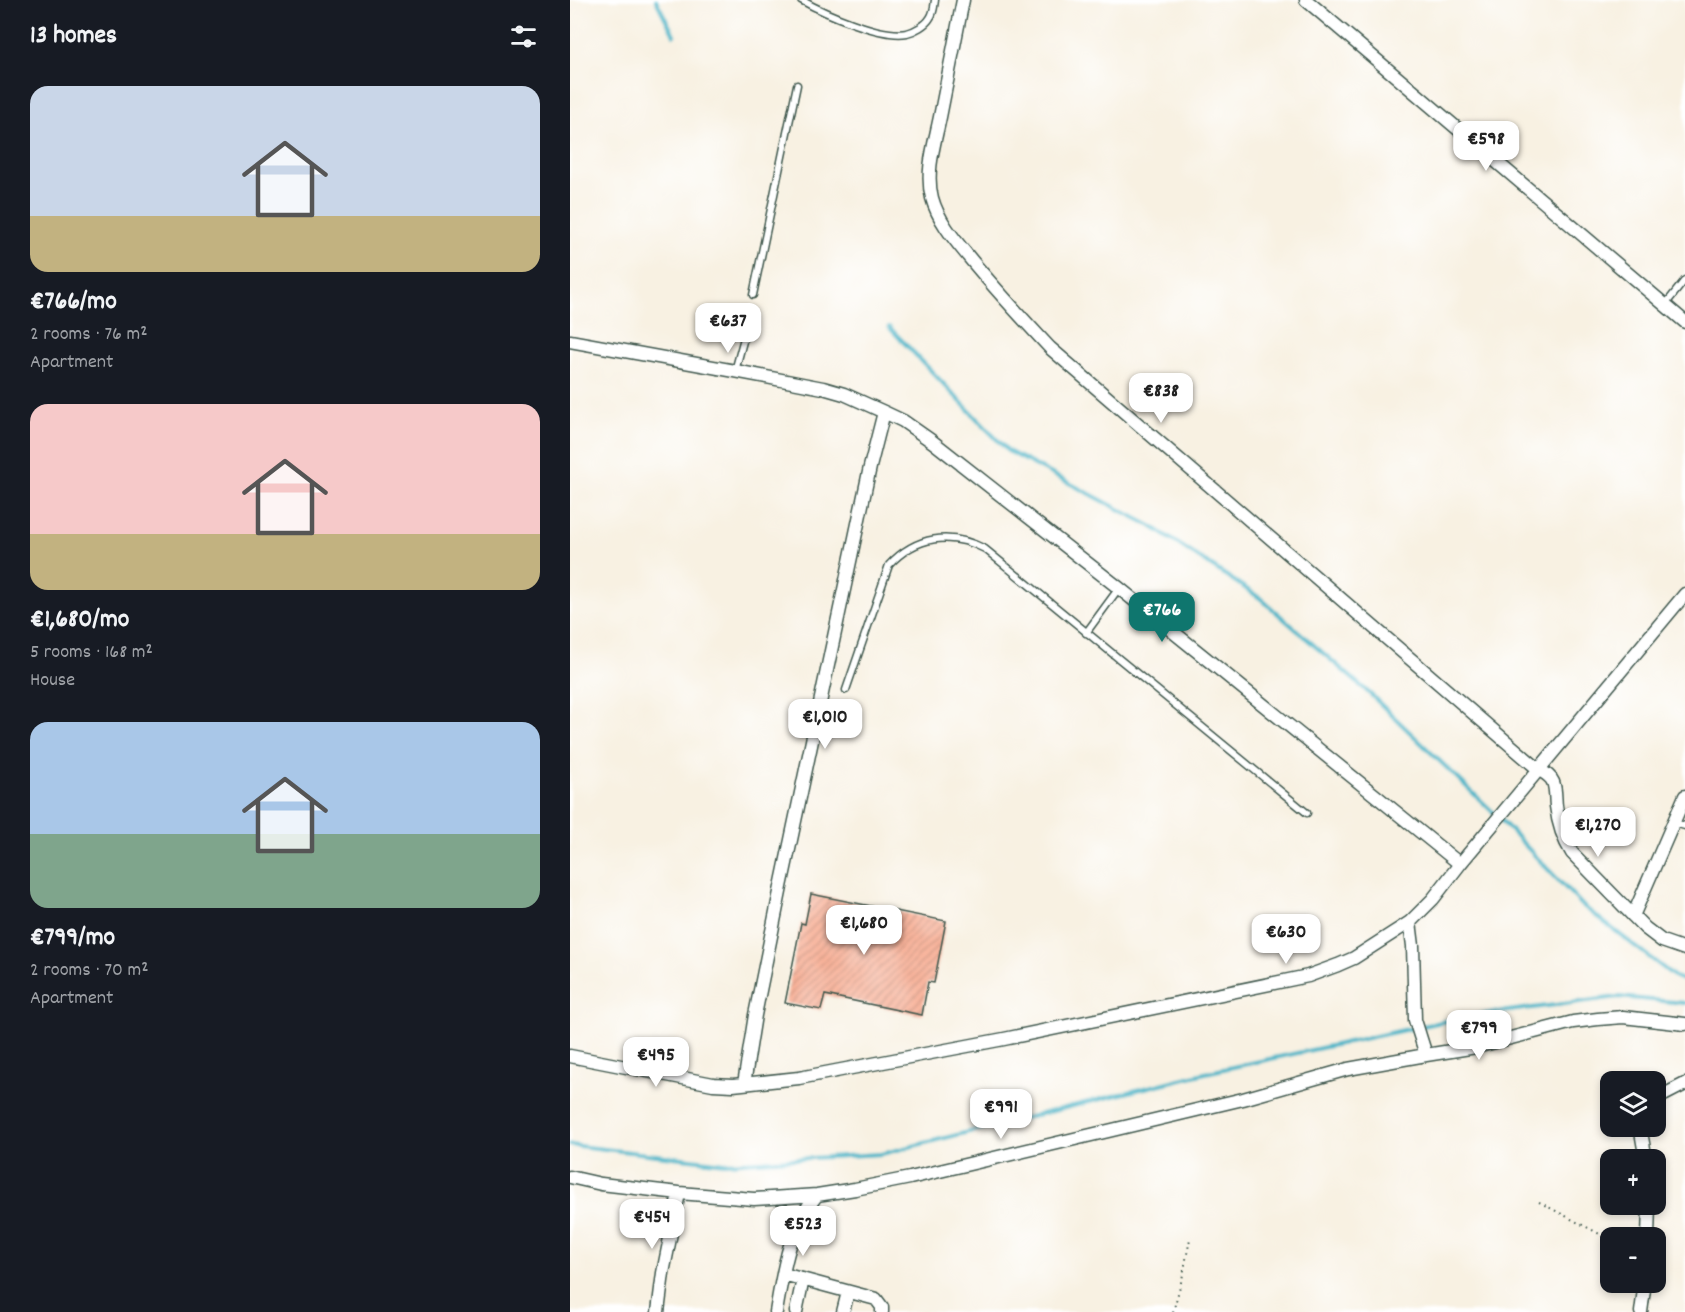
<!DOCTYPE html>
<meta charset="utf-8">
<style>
:root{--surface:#171b24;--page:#242831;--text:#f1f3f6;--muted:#9ea1a6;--accent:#0f766e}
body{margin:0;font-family:Dekko,sans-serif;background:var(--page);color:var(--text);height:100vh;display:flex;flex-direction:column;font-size:22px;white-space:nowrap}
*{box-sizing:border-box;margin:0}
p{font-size:20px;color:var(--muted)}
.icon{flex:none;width:33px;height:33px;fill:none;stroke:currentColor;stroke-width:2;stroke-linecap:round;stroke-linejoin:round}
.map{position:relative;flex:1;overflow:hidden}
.sheet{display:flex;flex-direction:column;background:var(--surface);width:570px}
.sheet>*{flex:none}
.controls{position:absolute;left:1030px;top:1071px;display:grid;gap:12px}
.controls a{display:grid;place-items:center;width:66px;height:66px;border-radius:12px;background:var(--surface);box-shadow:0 3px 9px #0003;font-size:30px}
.price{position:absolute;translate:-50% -51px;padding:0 14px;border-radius:12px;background:#fff;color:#222;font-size:20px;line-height:39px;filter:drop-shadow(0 2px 3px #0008)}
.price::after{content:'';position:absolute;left:50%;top:36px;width:18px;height:14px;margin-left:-9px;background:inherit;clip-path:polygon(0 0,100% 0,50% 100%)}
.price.current{background:var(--accent);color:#fff}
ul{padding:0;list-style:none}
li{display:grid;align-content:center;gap:12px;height:318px;padding:0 30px}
li span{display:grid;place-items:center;height:186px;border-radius:18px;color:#555}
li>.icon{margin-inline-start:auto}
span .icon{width:108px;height:108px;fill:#fffc;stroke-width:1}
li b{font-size:26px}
h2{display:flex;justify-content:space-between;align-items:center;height:72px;padding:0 30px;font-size:26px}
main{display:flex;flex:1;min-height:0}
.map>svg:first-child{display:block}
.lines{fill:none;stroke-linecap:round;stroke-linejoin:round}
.stream{stroke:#4bb5c8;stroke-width:4}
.building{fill:url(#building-hatch)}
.lane-casing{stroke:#40584e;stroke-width:9}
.street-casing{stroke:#40584e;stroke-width:15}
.path{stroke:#40584e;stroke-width:2;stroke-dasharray:1.5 4.5;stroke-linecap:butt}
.lane{stroke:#fff;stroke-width:6}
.street{stroke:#fff;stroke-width:12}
</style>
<main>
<section class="sheet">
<h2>13 homes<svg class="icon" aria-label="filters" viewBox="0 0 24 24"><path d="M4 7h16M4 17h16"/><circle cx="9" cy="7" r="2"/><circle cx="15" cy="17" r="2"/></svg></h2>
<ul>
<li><span style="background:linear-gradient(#c9d6e8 70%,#c2b280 0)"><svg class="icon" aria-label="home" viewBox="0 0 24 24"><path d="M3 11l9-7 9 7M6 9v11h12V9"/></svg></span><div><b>€766/mo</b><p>2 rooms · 76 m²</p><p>Apartment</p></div></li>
<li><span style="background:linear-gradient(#f6c9c9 70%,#c2b280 0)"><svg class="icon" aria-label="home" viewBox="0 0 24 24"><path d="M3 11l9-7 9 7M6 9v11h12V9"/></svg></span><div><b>€1,680/mo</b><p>5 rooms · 168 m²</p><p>House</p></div></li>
<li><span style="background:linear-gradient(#a9c7e8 60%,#7fa58c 0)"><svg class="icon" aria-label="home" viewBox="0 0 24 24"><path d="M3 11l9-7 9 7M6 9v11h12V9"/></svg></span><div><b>€799/mo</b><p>2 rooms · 70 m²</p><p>Apartment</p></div></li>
</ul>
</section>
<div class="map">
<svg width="1115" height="1312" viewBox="0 0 1115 1312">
<defs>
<pattern id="building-hatch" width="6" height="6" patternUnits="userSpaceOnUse" patternTransform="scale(1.5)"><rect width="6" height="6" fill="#f8ad93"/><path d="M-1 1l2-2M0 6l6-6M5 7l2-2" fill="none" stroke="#c88e79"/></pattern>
</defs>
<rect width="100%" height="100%" fill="#fff"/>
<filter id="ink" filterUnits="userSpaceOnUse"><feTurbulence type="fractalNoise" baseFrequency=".0167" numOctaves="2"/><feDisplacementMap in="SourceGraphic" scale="12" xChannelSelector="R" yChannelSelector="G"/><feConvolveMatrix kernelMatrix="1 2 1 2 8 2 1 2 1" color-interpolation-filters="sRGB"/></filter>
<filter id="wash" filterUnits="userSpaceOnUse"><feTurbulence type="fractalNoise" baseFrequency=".008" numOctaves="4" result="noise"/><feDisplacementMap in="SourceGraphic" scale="24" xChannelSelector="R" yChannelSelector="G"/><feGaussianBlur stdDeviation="1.35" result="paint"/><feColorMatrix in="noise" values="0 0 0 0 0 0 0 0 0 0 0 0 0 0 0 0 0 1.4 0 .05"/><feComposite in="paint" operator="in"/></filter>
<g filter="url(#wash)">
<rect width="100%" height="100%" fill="#f8f1e2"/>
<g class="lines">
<!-- stream -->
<path class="stream" d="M86,0L104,35
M319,327L438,451L581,526L690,598L799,693L928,817L1013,906L1105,977L1115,981
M0,1145L155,1163L311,1154L635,1073L899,1016L1048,997L1115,1003"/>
</g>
<g id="blocks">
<!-- building -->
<path class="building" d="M241,894L376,921L364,983L358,982L352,1015L255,995L251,1010L215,1003L231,923L235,924Z"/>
</g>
</g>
<g filter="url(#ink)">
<use href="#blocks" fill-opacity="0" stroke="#40584e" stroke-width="1.5"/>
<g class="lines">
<!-- lane casing -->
<g class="lane-casing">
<path id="lane" d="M231,0C254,13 311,38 337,33C345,31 356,25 360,18C364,13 364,6 365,0
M183,295L227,85
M1095,305L1115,280
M165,371L175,334
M516,633L549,588
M276,690L319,565C346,536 380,531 415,549L737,813
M1104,823L1115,826"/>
</g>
<!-- street casing -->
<g class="street-casing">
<path id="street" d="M393,0C385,39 378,78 370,117C365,142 355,172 362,198C368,220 384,239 398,256C424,288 452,318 480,348L968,769C974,773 980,775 983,782C986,789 985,798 986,806C988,823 993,839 1002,853L1075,928L1092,941L1115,949
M736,0L1115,322
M0,341L165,371L253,388L274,394L314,412L333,421L363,442L549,588L890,864
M1063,916L1115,796
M840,922L843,946L845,1020L856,1055L906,1047L1003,1022L1028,1019L1053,1017L1115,1024
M0,1056L143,1084L163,1085L229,1078L434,1039L738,976L768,965L784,958L840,922L863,899L890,864L1115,594
M174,1084L185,1015L211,887L300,467L314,412
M1086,1099L1115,1084
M1070,1126L1076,1160
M0,1177L31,1184L109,1193L184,1199L247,1195L285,1189L340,1178L673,1099L778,1069L856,1055
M1078,1238L1079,1204
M213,1274L306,1299L312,1307V1312
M88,1312L93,1273L109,1193
M206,1312C213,1271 219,1227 247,1195
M226,1312L233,1279
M273,1312L278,1292
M1071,1312L1075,1282"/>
</g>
<!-- path -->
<path class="path" d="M969,1202L1041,1240
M603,1312L613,1275L620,1239"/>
<!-- lane -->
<use href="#lane" class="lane"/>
<!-- street -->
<use href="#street" class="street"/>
</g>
</g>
</svg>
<div class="controls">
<a><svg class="icon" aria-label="layers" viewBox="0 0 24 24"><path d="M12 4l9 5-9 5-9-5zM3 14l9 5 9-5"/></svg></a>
<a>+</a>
<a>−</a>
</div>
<b class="price" style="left:916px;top:172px">€598</b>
<b class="price" style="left:158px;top:354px">€637</b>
<b class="price" style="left:591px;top:424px">€838</b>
<b class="price current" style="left:592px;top:643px">€766</b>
<b class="price" style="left:255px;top:750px">€1,010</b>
<b class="price" style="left:1028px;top:858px">€1,270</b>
<b class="price" style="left:294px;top:956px">€1,680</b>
<b class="price" style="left:716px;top:965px">€630</b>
<b class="price" style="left:909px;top:1061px">€799</b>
<b class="price" style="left:86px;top:1088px">€495</b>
<b class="price" style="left:431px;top:1140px">€991</b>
<b class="price" style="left:82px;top:1250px">€454</b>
<b class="price" style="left:233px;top:1257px">€523</b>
</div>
</main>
